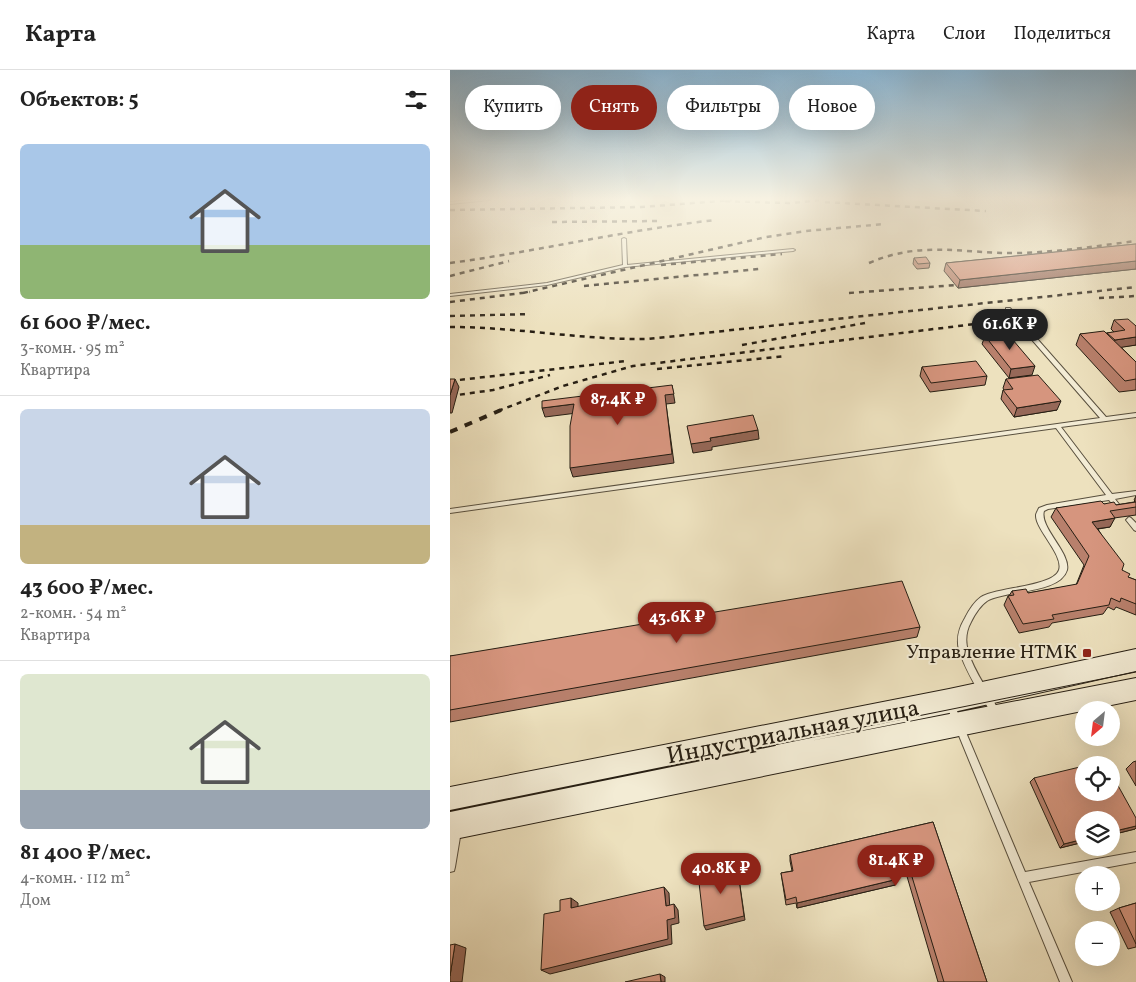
<!DOCTYPE html>
<html lang="ru">
<meta charset="utf-8">
<style>
:root{--surface:#fff;--page:#f2f2f2;--text:#222;--muted:#767676;--line:#e0e0e0;--accent:#8f2418}
body{margin:0;font-family:Vollkorn,serif;background:var(--page);color:var(--text);height:100vh;display:flex;flex-direction:column;font-size:19px;white-space:nowrap}
*{box-sizing:border-box;margin:0}
p{font-size:16px;color:var(--muted)}
.icon{flex:none;width:28px;height:28px;fill:none;stroke:currentColor;stroke-width:2;stroke-linecap:round;stroke-linejoin:round}
.map{position:relative;flex:1;overflow:hidden}
.panel{display:flex;flex-direction:column;background:var(--surface);width:450px}
.panel>*{flex:none}
.banner{position:absolute;left:15px;top:15px;width:475px;height:45px;display:flex;gap:10px}
.needle{width:32px;rotate:208deg}
.fabs{position:absolute;left:625px;top:631px;display:grid;gap:10px}
.fabs a{display:grid;place-items:center;width:45px;height:45px;border-radius:50%;background:var(--surface);box-shadow:0 5px 20px #0002;font-size:25px}
.price{position:absolute;translate:-50% -42px;padding:0 11px;border-radius:18px;background:var(--accent);color:#fff;font-size:16px;line-height:32px;filter:drop-shadow(0 1px 2px #0008)}
.price::after{content:'';position:absolute;left:50%;top:30px;width:15px;height:11px;margin-left:-8px;background:inherit;clip-path:polygon(0 0,100% 0,50% 100%)}
.price.on{background:#222;color:#fff}
ul{padding:0;list-style:none}
li{display:grid;align-content:center;gap:10px;height:265px;padding:0 20px}
li+li{border-top:1px solid var(--line)}
li span{display:grid;place-items:center;height:155px;border-radius:8px;color:#555}
li>.icon{margin-inline-start:auto}
span .icon{width:90px;height:90px;fill:#fffc;stroke-width:1}
li b{font-size:21px}
h2{display:flex;justify-content:space-between;align-items:center;height:60px;padding:0 20px;font-size:21px}
.tag{padding:0 18px;border-radius:22px;background:var(--surface);box-shadow:0 5px 20px #0002;font-size:18px;line-height:45px}
.tag.on{background:var(--accent);color:#fff}
header{display:flex;align-items:center;gap:30px;box-sizing:border-box;height:70px;padding:0 25px;background:var(--surface);border-bottom:1px solid var(--line)}
header strong{font-size:24px}
nav{display:flex;gap:28px;margin-inline-start:auto;font-size:18px}
main{display:flex;flex:1;min-height:0}
.map>svg:first-child{display:block}
.lines{fill:none;stroke-linecap:round;stroke-linejoin:round}
.lane-casing{stroke:#584f3e;stroke-width:2}
.secondary-casing{stroke:#261e13;stroke-width:2}
.lane{fill:#f3ecd5;fill-rule:evenodd}
.secondary{fill:#f3ecd5;fill-rule:evenodd}
.tram-far1{stroke:#261e13;stroke-width:1}
.tram{stroke:#261e13;stroke-width:2}
.rail-far1{stroke:#261e13;stroke-width:2.5;stroke-dasharray:5 5;stroke-linecap:butt}
.rail{stroke:#261e13;stroke-width:4;stroke-dasharray:8 8;stroke-linecap:butt}
.wall{fill:#b8806c;stroke:#261e13}
.shaded-wall{fill:#966858;stroke:#261e13}
.building{fill:#d6957e;stroke:#261e13}
.poi-dot{fill:#8f2418;stroke:#f3ecd5;stroke-width:2}
.labels{text-anchor:middle;dominant-baseline:central;stroke-width:4;stroke-linejoin:round;paint-order:stroke}
.poi-label{font-size:20px;fill:#261e13;stroke:#f3ecd5;text-anchor:end}
.near-street-label{font-size:24px;fill:#261e13;stroke:#f3ecd5}
</style>
<header>
<strong>Карта</strong>
<nav><a>Карта</a><a>Слои</a><a>Поделиться</a></nav>
</header>
<main>
<section class="panel">
<h2>Объектов: 5<svg class="icon" aria-label="filters" viewBox="0 0 24 24"><path d="M4 7h16M4 17h16"/><circle cx="9" cy="7" r="2"/><circle cx="15" cy="17" r="2"/></svg></h2>
<ul>
<li><span style="background:linear-gradient(#a9c7e8 65%,#8fb573 0)"><svg class="icon" aria-label="home" viewBox="0 0 24 24"><path d="M3 11l9-7 9 7M6 9v11h12V9"/></svg></span><div><b>61 600 ₽/мес.</b><p>3-комн. · 95 m²</p><p>Квартира</p></div></li>
<li><span style="background:linear-gradient(#c9d6e8 75%,#c2b280 0)"><svg class="icon" aria-label="home" viewBox="0 0 24 24"><path d="M3 11l9-7 9 7M6 9v11h12V9"/></svg></span><div><b>43 600 ₽/мес.</b><p>2-комн. · 54 m²</p><p>Квартира</p></div></li>
<li><span style="background:linear-gradient(#dfe7d0 75%,#9aa5b1 0)"><svg class="icon" aria-label="home" viewBox="0 0 24 24"><path d="M3 11l9-7 9 7M6 9v11h12V9"/></svg></span><div><b>81 400 ₽/мес.</b><p>4-комн. · 112 m²</p><p>Дом</p></div></li>
</ul>
</section>
<div class="map">
<svg width="686" height="912" viewBox="0 0 686 912">
<rect width="100%" height="100%" fill="#ede1be"/>
<filter id="stains"><feTurbulence type="fractalNoise" baseFrequency=".004" numOctaves="4"/><feColorMatrix values="0 0 0 0 .2 0 0 0 0 .09 0 0 0 0 .02 0 0 0 .5 -.17"/></filter>
<radialGradient id="worn" r=".72"><stop offset=".6" stop-color="#630" stop-opacity="0"/><stop offset="1" stop-color="#630" stop-opacity=".3"/></radialGradient>
<g class="lines">
<!-- lane casing -->
<g class="lane-casing">
<path id="lane" d="M19,130H39L0,134V132Z
M174,168L176,169L177,195L343,179L345,180L343,181L175,197L97,215L0,226V224L97,213L173,195L172,169Z
M556,238H560L656,347L686,343V347L611,357L662,424L686,421V425L665,429L672,438L669,440H667L659,430L598,439L594,441C589,457 621,483 617,500C610,524 555,520 537,531C530,536 525,544 521,552C516,561 515,571 518,581C524,603 540,621 549,642L548,645L545,646L542,645C531,624 516,603 509,580C506,568 509,558 515,548C519,540 524,532 531,527C547,517 603,517 609,500C614,485 585,459 586,445C586,444 588,440 589,438L597,435L656,425L606,358L0,443V439L650,348L556,240Z
M679,447L681,448L686,453V461L684,460L676,450Z
M500,630L503,631L504,634L575,802L686,782V792L579,812L622,912H610L496,634L497,631Z
M6,756L10,757L11,761L5,797L4,801L0,802V767L2,757Z"/>
</g>
<!-- secondary casing -->
<g class="secondary-casing">
<path id="secondary" d="M686,579V601L499,643L360,671L686,608V630L0,770V717L499,619Z"/>
</g>
<!-- lane -->
<use href="#lane" class="lane"/>
<!-- secondary -->
<use href="#secondary" class="secondary"/>
<!-- tram-far1 -->
<path class="tram-far1" d="M319,676L686,602"/>
<!-- tram -->
<path class="tram" d="M0,741L325,675"/>
<!-- rail-far1 -->
<path class="rail-far1" d="M275,131L339,133L369,130
M375,132L536,141
M0,140L191,137L282,130
M102,152L208,151
M0,193C89,181 176,160 265,150
M419,193C472,170 514,184 569,183C608,182 647,176 686,171
M211,195L332,184
M0,206L59,191
M134,216L309,199
M73,223L316,167L356,161L434,154
M399,223L519,214
M649,228L686,226
M0,232L80,222
M0,246L80,244
M0,257C66,257 132,270 198,269L686,217
M292,275L415,253
M207,299L336,286
M0,311L176,291
M0,326L43,320L100,305
M48,341L113,316L183,296L533,253"/>
<!-- rail -->
<path class="rail" d="M0,362L51,340"/>
</g>
<!-- wall -->
<path class="wall" d="M686,174V199L508,218L494,201L496,193Z
M464,188L480,193L479,198L467,199L463,194Z
M664,250L686,256V275L671,277L686,292V320L669,322L626,275L630,264L657,263L664,262L661,259Z
M535,266L582,305L559,308L532,274Z
M472,297L537,306L535,315L480,322L470,306Z
M556,309L607,340L564,347L551,329L553,320H554L553,318Z
M686,426V445L664,448L660,457L648,459L672,500L678,507L686,510V545L666,537L664,540L658,537L653,544L602,553L599,557L569,563L554,535L558,526H559L562,521L578,523L626,515L634,495L601,447L606,438L654,434L666,435L684,432L685,431L684,430Z
M470,557L467,567L0,652V586Z
M686,691V716L676,699L683,692Z
M584,708L685,759L610,778L580,712Z
M483,752L537,912H488L456,803L447,805L445,815L347,838L346,833L336,835L331,803L342,801L340,791V785Z
M686,833V877L678,879L660,842L669,838Z"/>
<!-- shaded-wall -->
<path class="shaded-wall" d="M686,191V199L508,218L510,210Z
M686,267V275L661,279L665,270Z
M585,296L582,305L559,308L561,299Z
M5,309L9,317L2,343H0V325Z
M222,315L225,333L216,334L224,393L123,407L120,398L215,325Z
M611,331L607,340L564,347L567,338Z
M124,334L127,343L95,347L92,338Z
M308,360L309,369L262,377V380L243,383L241,374L260,368Z
M665,448L660,457L638,460L642,452Z
M686,756V758L685,759L661,765V762Z
M634,769V772L610,778L614,774Z
M287,795L295,850L256,860L254,856Z
M448,809L445,815L347,838V833Z
M214,817L219,823L220,842L216,836Z
M121,828L128,833V844L121,838Z
M224,834L228,840L229,853L221,855L222,874L100,904L91,900L217,850Z
M5,874L16,878L12,912H0V906Z
M210,904L215,907V912H211Z"/>
<!-- building -->
<path class="building" d="M686,174V191L510,210L496,193Z
M476,187L480,193L468,194L464,188Z
M678,249L686,256V267L665,270L657,263L675,260L664,250Z
M654,261L686,292V309L675,311L630,264Z
M557,263L585,296L561,299L535,266Z
M526,291L537,306L481,313L472,297Z
M588,305L611,331L567,338L553,320L563,319L556,309Z
M0,309H5L0,325Z
M222,315L224,324L215,325L222,384L120,398V356L124,334L92,338V331Z
M303,345L308,360L260,368L261,371L241,374L237,356Z
M651,431L654,434L664,432L666,435L686,432V437L660,441L665,448L642,452L674,494L672,500L680,504L678,507L686,510V534L671,528L670,532L661,528L659,535L602,545L604,549L573,554L558,526L564,525L562,521L576,519L578,523L627,514L639,486L606,438Z
M452,511L470,557L0,640V586Z
M655,692L657,695H640Z
M634,696V722H661V703L686,748V756L661,762V750H634V769L614,774L584,708Z
M483,752L537,912H494L459,797L445,800L448,809L347,833L346,827L336,830L331,803L343,801L340,785Z
M287,795L294,846L254,856L248,804Z
M214,817L216,836L224,834L225,848L217,850L218,869L91,900L94,844L110,841V830L121,828V838Z
M686,833V874L669,838Z
M5,874L0,906V875Z
M210,904L211,912H175Z"/>
<!-- sky -->
<linearGradient id="sky" x2="0" y2="1"><stop stop-color="#8ab7d6"/><stop offset="0.5" stop-color="#f7f2e2"/><stop offset="1" stop-color="#f7f2e2" stop-opacity="0"/></linearGradient>
<rect width="686" height="258" fill="url(#sky)"/>
<!-- markers -->
<rect class="poi-dot" x="632" y="578" width="10" height="10" rx="2.5"/>
<g class="labels">
<!-- poi labels -->
<g class="poi-label">
<text x="627" y="583">Управление НТМК</text>
</g>
<!-- near-street labels -->
<g class="near-street-label">
<text transform="translate(343 663) rotate(-11)">Индустриальная улица</text>
</g>
</g>
<rect width="100%" height="100%" filter="url(#stains)"/>
<rect width="100%" height="100%" fill="url(#worn)"/>
</svg>
<div class="fabs">
<a><svg class="needle" viewBox="-14 -14 28 28"><path d="M0-13l5 13h-10z" fill="#e53935"/><path d="M0 13l5-13h-10z" fill="#767676"/></svg></a>
<a><svg class="icon" aria-label="locate" viewBox="0 0 24 24"><circle cx="12" cy="12" r="6"/><path d="M12 2v4M12 18v4M2 12h4M18 12h4"/></svg></a>
<a><svg class="icon" aria-label="layers" viewBox="0 0 24 24"><path d="M12 4l9 5-9 5-9-5zM3 14l9 5 9-5"/></svg></a>
<a>+</a>
<a>−</a>
</div>
<b class="price on" style="left:560px;top:281px">61.6K ₽</b>
<b class="price" style="left:168px;top:356px">87.4K ₽</b>
<b class="price" style="left:227px;top:574px">43.6K ₽</b>
<b class="price" style="left:446px;top:817px">81.4K ₽</b>
<b class="price" style="left:271px;top:825px">40.8K ₽</b>
<div class="banner">
<a class="tag">Купить</a>
<a class="tag on">Снять</a>
<a class="tag">Фильтры</a>
<a class="tag">Новое</a>
</div>
</div>
</main>
